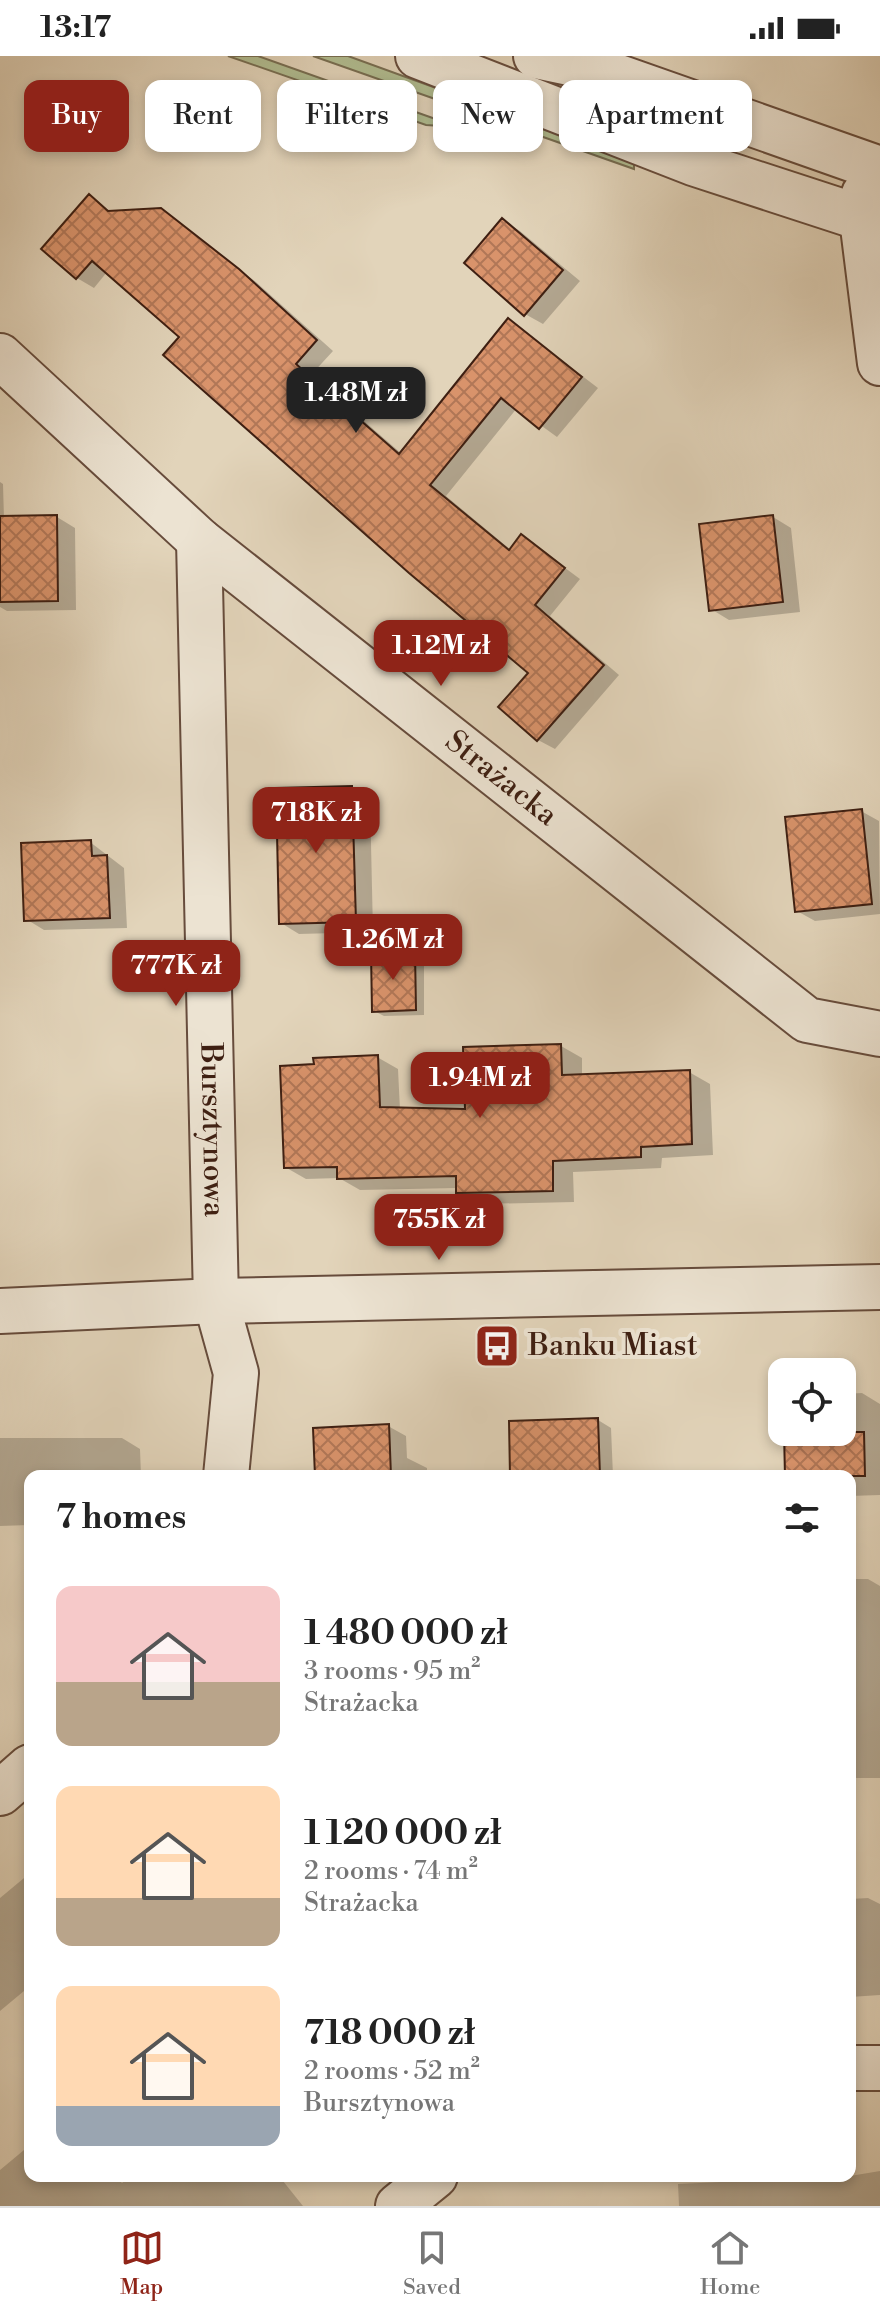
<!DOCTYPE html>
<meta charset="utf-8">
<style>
:root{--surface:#fff;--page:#f2f2f2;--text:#222;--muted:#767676;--line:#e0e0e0;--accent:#8f2418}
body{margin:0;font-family:"Libre Bodoni",serif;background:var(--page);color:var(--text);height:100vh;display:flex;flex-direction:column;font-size:30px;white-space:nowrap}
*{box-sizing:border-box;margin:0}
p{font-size:26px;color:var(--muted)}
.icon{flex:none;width:44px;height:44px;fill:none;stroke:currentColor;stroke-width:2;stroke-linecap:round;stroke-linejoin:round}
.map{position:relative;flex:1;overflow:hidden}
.panel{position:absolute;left:24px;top:1414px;width:832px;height:712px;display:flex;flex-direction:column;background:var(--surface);border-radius:16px;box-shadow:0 4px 12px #0003}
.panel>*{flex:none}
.hud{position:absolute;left:24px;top:24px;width:832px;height:72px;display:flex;gap:16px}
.controls{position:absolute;left:768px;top:1302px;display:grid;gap:16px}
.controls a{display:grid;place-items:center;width:88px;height:88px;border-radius:16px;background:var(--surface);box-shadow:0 4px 12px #0003;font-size:40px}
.price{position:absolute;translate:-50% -68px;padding:0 18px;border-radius:16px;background:var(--accent);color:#fff;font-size:26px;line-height:52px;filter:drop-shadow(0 2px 4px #0008)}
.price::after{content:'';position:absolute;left:50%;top:48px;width:24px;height:18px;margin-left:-12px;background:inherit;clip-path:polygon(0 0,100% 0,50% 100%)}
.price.on{background:#222;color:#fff}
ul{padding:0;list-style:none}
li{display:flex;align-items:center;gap:24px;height:200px;padding:0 32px}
li span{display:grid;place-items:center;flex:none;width:224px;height:160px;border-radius:16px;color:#555}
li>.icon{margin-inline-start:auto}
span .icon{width:96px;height:96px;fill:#fffc;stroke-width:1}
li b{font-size:34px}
h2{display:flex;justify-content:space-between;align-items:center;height:96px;padding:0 32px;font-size:34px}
.tag{padding:0 28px;border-radius:16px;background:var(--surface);box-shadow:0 4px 12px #0003;font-size:28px;line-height:72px}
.tag.on{background:var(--accent);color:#fff}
.status{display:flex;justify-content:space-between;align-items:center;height:56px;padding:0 40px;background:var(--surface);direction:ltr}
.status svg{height:22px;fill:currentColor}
.tab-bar{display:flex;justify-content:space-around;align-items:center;height:112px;border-top:2px solid var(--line);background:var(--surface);font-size:22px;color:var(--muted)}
.tab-bar a{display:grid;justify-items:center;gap:4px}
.tab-bar .on{color:var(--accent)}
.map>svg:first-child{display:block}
.green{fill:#b1bd91;stroke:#786e52;stroke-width:2}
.shadow{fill:#0003}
.building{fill:url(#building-cross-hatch);stroke:#3e1f12;stroke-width:2}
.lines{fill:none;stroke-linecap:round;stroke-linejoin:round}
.minor-casing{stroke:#674c3c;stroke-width:48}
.minor{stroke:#ece3d2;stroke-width:44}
.labels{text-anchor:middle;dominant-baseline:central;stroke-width:8;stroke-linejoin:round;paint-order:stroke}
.street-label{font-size:30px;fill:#3e1f12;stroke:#ece3d2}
.poi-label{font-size:30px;fill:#3e1f12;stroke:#ece3d2;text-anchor:start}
</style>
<div class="status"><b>13:17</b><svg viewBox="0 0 49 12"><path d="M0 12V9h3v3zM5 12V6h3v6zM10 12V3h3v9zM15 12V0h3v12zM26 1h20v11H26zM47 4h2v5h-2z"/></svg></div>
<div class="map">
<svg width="880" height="2150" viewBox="0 0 880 2150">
<defs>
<pattern id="building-cross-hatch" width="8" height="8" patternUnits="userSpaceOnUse" patternTransform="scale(2)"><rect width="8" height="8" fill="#d9936b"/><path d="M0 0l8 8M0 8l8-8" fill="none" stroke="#b17757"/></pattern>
</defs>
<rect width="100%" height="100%" fill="#e2d4ba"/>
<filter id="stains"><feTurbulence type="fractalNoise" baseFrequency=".0025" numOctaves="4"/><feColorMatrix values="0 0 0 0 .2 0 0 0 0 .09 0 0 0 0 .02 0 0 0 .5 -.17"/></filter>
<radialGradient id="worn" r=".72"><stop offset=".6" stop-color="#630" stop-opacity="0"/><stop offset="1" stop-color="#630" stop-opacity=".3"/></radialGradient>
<!-- green -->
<path class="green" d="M228,0H258L458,71L426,69Z
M313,0H348L634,104V113Z"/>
<!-- shadow -->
<path class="shadow" d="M89,141L113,157L160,154L256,226L333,295L311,319L402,398L509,264L598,332L557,381L517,352L446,440L511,494L522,480L580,523L550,560L619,619L555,693L538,684L531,617L181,281L107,216L94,232L77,222Z
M502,164L520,175L580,225L543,268L525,258Z
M0,426L3,428L4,462L57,461L75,472L76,554L7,555L0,551Z
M773,461L791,472L800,556L729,564L711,553Z
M352,732L370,743L373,876L299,878L281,867Z
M861,755L879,765L880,858L815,865L797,855Z
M90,786L124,812L127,872L44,874L26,863Z
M415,898L424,903V959L384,960L374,955Z
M561,990L582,1002V1020L689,1016L710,1028L713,1099L662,1102L661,1112L573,1116L574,1146L479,1148L458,1136V1132L360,1134L339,1122L306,1123L285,1111L377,1001L398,1013L400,1054L467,1055Z
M862,1337L880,1348V1439L850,1440V1420H787L786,1376H842V1338Z
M598,1364L611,1372L613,1420H512Z
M388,1370L406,1380L407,1402L427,1412V1420H317Z
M0,1382H122L140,1393L141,1420H30V1469L0,1470Z
M850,1523H868L880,1530V1722H850Z
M30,1817V1930L0,1955V1842Z
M868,1842L880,1848V1939L850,1941V1843Z
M30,2089V2120H115L122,2127L131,2120H279L303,2150H0V2114Z
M880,2115V2150H679L678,2128L850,2120Z"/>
<!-- building -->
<path class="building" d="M89,138L108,155L161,152L239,213L317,284L296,308L399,398L508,262L582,321L539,373L501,342L430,429L509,494L521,478L565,512L535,549L604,609L537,685L498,651L528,617L409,517L163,299L179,281L92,205L76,223L41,193Z
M502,162L563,214L524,260L464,207Z
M57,459L58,545L0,546V460Z
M773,459L783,546L709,555L699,468Z
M352,730L356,866L279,868L276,732Z
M862,753L872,848L795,856L785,761Z
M91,784L92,800L107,799L110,862L24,865L21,787Z
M371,896H415L416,954L372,956Z
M561,988L562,1019L690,1014L692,1088L641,1091V1101L553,1105V1135L456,1137V1120L337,1123V1111L284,1112L280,1010L314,1008L313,1002L378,999L380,1051L465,1053L463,991Z
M598,1362L600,1420H510L509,1365Z
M389,1368L391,1420H315L313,1372Z
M784,1376H864L865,1420H785Z"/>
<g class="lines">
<!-- minor casing -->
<g class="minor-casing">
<g id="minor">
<path d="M418,0L693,107L880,168"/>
<path d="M536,0L593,12L880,113"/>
<path d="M864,138L862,163L880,307"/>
<path id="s1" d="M0,300L199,484L807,964L880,978"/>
<path id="s2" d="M199,484L216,1245L236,1317L226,1420"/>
<path d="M0,1255L216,1245L880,1231"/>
<path d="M0,1737L30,1711"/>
<path d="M850,2012H880"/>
<path d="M398,2150L435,2120"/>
</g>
</g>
<!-- minor -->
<use href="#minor" class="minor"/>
</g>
<!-- icons -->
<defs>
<g id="bus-square" transform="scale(2.3)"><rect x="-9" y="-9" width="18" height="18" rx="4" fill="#8f2418" stroke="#ece3d2"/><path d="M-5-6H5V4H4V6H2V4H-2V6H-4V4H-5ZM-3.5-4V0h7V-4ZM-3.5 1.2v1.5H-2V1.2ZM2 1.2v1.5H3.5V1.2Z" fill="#fff"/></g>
</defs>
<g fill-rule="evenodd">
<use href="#bus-square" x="497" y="1290"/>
</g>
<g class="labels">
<!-- street labels -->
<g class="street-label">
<text stroke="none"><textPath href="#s1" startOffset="656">Strażacka</textPath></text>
<text stroke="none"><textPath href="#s2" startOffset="590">Bursztynowa</textPath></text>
</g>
<!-- poi labels -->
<g class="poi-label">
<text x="528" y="1290">Banku Miast</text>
</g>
</g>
<rect width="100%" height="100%" filter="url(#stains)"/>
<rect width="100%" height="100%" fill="url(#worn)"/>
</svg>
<div class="controls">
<a><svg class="icon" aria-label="locate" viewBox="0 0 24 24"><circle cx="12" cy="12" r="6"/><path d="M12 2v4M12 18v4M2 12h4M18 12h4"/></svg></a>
</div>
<b class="price on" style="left:356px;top:379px">1.48M zł</b>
<b class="price" style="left:441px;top:632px">1.12M zł</b>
<b class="price" style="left:316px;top:799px">718K zł</b>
<b class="price" style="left:393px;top:926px">1.26M zł</b>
<b class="price" style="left:176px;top:952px">777K zł</b>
<b class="price" style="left:480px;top:1064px">1.94M zł</b>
<b class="price" style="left:439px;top:1206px">755K zł</b>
<div class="hud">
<a class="tag on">Buy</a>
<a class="tag">Rent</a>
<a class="tag">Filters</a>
<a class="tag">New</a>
<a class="tag">Apartment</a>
</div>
<section class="panel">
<h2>7 homes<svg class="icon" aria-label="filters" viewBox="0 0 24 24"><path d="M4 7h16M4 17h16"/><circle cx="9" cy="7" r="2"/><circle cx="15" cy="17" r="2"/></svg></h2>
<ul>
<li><span style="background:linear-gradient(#f6c9c9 60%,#b9a48a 0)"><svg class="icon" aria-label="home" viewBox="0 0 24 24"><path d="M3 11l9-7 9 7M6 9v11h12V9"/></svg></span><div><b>1 480 000 zł</b><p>3 rooms · 95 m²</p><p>Strażacka</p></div></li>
<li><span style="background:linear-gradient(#ffd9b3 70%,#b9a48a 0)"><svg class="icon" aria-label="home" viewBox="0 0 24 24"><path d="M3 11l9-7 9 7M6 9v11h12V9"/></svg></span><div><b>1 120 000 zł</b><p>2 rooms · 74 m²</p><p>Strażacka</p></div></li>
<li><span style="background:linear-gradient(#ffd9b3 75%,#9aa5b1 0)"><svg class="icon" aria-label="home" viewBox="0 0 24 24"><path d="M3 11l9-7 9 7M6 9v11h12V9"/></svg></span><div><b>718 000 zł</b><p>2 rooms · 52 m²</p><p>Bursztynowa</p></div></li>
</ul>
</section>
</div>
<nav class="tab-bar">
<a class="on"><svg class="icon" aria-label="map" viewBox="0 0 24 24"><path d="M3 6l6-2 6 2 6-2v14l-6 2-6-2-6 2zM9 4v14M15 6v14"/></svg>Map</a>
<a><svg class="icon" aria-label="saved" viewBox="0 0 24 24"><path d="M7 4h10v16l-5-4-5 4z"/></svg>Saved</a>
<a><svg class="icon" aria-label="home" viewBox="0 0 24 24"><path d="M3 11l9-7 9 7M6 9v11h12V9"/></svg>Home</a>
</nav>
